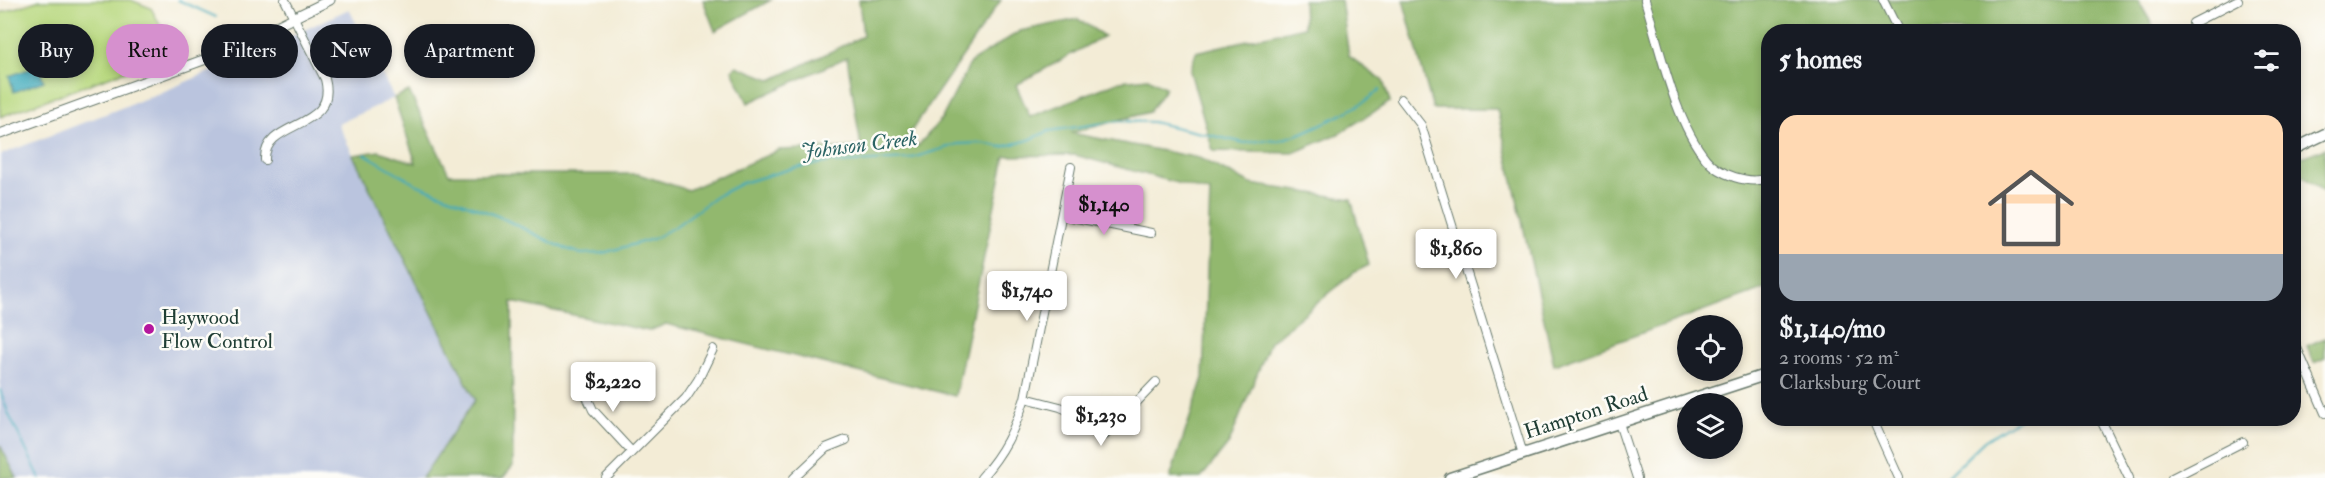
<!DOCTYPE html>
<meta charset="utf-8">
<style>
:root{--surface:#171b24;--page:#242831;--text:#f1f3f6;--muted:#9ea1a6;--accent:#d690ce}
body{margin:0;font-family:"IM FELL Double Pica",serif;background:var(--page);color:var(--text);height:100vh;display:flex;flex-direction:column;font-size:22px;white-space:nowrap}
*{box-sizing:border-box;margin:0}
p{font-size:20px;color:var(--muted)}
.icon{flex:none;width:33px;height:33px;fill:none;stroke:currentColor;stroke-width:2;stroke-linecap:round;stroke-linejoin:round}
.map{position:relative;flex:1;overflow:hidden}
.side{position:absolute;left:1761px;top:24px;width:540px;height:402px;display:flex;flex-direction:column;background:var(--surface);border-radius:24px;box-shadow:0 3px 9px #0003}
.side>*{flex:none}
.top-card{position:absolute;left:18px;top:24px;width:570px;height:54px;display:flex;gap:12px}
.buttons{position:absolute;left:1677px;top:315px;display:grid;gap:12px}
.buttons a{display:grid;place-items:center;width:66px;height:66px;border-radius:50%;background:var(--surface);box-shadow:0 3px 9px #0003;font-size:30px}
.price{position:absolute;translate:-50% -51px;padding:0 14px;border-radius:6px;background:#fff;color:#222;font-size:20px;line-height:39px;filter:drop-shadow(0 2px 3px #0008)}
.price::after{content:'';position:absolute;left:50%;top:36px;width:18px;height:14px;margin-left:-9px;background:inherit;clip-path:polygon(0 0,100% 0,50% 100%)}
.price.current{background:var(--accent);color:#111}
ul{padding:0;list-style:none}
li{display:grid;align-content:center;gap:12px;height:318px;padding:0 18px}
li span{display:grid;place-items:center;height:186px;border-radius:18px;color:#555}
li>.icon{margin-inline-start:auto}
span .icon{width:108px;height:108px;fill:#fffc;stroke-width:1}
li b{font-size:26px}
h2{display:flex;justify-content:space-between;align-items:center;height:72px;padding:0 18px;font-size:26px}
.chip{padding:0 21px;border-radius:27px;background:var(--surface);box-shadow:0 3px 9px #0003;font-size:21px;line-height:54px}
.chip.current{background:var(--accent);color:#111}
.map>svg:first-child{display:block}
.industrial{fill:#bac4de}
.green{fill:#b8d87f;stroke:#6c8a5a;stroke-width:1.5}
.forest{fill:#92b86e;stroke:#587a51;stroke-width:1.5}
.water{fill:#3daabc;stroke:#2e7478;stroke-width:1.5}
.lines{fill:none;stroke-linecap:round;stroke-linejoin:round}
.stream{stroke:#3daabc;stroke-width:2}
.minor-casing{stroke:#697a6d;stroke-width:10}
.tertiary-casing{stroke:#697a6d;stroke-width:11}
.secondary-casing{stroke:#697a6d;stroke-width:13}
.minor{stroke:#fff;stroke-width:8}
.tertiary{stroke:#fff;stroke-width:9}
.secondary{stroke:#fff;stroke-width:10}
.poi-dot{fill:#b5179e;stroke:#fdfcf7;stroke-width:2}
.labels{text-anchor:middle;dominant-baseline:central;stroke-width:5;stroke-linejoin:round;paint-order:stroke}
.poi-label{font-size:21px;fill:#1f3d34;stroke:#fdfcf7;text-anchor:start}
.street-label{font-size:21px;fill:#1f3d34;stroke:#fdfcf7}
.water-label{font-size:22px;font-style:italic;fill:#2a6364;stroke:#fdfcf7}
</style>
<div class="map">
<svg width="2325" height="478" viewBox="0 0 2325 478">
<rect width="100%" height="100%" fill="#fdfcf7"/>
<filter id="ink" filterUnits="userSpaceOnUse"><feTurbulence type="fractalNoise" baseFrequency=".0167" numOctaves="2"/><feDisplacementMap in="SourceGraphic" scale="12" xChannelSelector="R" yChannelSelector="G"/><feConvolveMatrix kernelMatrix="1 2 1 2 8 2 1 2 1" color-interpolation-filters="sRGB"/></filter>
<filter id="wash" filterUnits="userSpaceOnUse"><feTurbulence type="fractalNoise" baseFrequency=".008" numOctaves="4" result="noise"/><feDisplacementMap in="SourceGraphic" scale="24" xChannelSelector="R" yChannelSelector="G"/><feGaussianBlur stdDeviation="1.35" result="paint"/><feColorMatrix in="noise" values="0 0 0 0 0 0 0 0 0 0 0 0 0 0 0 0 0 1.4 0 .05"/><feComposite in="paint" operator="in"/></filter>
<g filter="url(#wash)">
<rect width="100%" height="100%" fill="#f3ecd6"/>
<!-- industrial -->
<path class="industrial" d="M349,9L394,98L338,124L475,400L422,478H17L0,445V155L162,92L263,49Z"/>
<!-- green -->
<path class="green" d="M40,0H131L151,8L162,29V44L170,58L136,67L0,117V13Z"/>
<!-- forest -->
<path class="forest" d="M703,0H771L715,31Z
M859,0H1001L907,137L918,146L942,118L971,62L1020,31L1078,19L1104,36L1016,85L1030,117L1120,81L1148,78L1166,88L1149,112L1071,133L1199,158L1251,184L1351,199L1369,265L1355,272L1270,342L1229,443L1201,478H1170L1203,378L1210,192L1075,155L1005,156L955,396L666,324L649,331L512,302L513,466L503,478H422L475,400L353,155L379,151L416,163L394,98L409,91L449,174H638L688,190L779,150L861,147L847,57L748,103L732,70L737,66L772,80L863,36Z
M1303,0H1341L1349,56L1383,81L1390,102L1338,134L1293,153L1213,151L1190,71L1196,52L1304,27Z
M1403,0H2138L2156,31L1768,32V287L1554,365L1497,109H1433Z
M2325,148V193L2294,169V160Z
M2325,338V358L2314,363L2307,346Z
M0,445L17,478H0Z"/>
<!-- water -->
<path class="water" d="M38,66L44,81L14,92L9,76Z"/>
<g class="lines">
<!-- stream -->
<path class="stream" d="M178,0L216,17
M365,154L418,185L500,217L561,247L581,254L603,253L653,239L676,226L717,196L742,183L794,168L835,161L836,163L909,159L958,144L982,143L1002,147L1029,140L1049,131L1118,121L1152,122L1245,143L1265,140L1277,141L1302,133L1343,114L1366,101L1380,89
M0,390L9,415L40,478
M1946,478L1984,441L2020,418"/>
</g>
</g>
<g filter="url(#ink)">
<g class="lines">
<!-- minor casing -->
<g class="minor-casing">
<path id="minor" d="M1645,0C1660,48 1674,120 1706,159C1719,175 1749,185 1768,178
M1883,0L1899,32
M2193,23L2238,0
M1401,99L1421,125L1523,454
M265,160C263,119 339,131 325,79L285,0
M1062,215L1151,233
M2294,341L2325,413
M581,384L593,410L631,451
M1025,398L1060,407L1084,417L1105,435L1156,382
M1872,418L1899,478
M2100,418L2129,478
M1619,423L1637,478
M606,478L686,398L698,380L713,349
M794,478L826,448L846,440
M981,478C1004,452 1014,431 1025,398L1071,167
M2172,478L2243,442"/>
</g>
<!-- tertiary casing -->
<g class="tertiary-casing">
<path id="tertiary" d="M0,134L217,55L330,0"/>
</g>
<!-- secondary casing -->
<g class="secondary-casing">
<path id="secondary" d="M2294,149L2325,134
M1450,478L1768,374"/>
</g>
<!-- minor -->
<use href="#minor" class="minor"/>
<!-- tertiary -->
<use href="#tertiary" class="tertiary"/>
<!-- secondary -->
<use href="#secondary" class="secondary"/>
</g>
</g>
<!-- markers -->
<circle class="poi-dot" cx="149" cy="329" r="6"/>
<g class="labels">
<!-- poi labels -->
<g class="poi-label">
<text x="161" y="317">Haywood<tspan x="161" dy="24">Flow Control</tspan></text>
</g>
<!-- street labels -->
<g class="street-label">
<text transform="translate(1586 413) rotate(-18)">Hampton Road</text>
</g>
<!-- water labels -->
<g class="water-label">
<text transform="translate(859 145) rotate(-7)">Johnson Creek</text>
</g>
</g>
</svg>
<div class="buttons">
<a><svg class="icon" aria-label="locate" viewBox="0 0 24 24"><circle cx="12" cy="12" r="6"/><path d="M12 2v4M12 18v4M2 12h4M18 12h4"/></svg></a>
<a><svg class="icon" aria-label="layers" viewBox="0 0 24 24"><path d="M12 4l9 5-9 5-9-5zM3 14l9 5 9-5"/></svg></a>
</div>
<b class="price current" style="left:1104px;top:236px">$1,140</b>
<b class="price" style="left:1456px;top:280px">$1,860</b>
<b class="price" style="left:1027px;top:322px">$1,740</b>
<b class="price" style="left:613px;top:413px">$2,220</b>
<b class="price" style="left:1101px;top:447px">$1,230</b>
<div class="top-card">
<a class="chip">Buy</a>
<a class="chip current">Rent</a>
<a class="chip">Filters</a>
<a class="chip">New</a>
<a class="chip">Apartment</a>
</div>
<section class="side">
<h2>5 homes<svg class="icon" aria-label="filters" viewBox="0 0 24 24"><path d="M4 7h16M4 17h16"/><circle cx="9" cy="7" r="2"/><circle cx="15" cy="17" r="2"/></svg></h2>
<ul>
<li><span style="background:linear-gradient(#ffd9b3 75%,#9aa5b1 0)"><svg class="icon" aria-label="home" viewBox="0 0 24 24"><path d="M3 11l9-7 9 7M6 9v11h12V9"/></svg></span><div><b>$1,140/mo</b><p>2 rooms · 52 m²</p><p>Clarksburg Court</p></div></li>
</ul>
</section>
</div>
